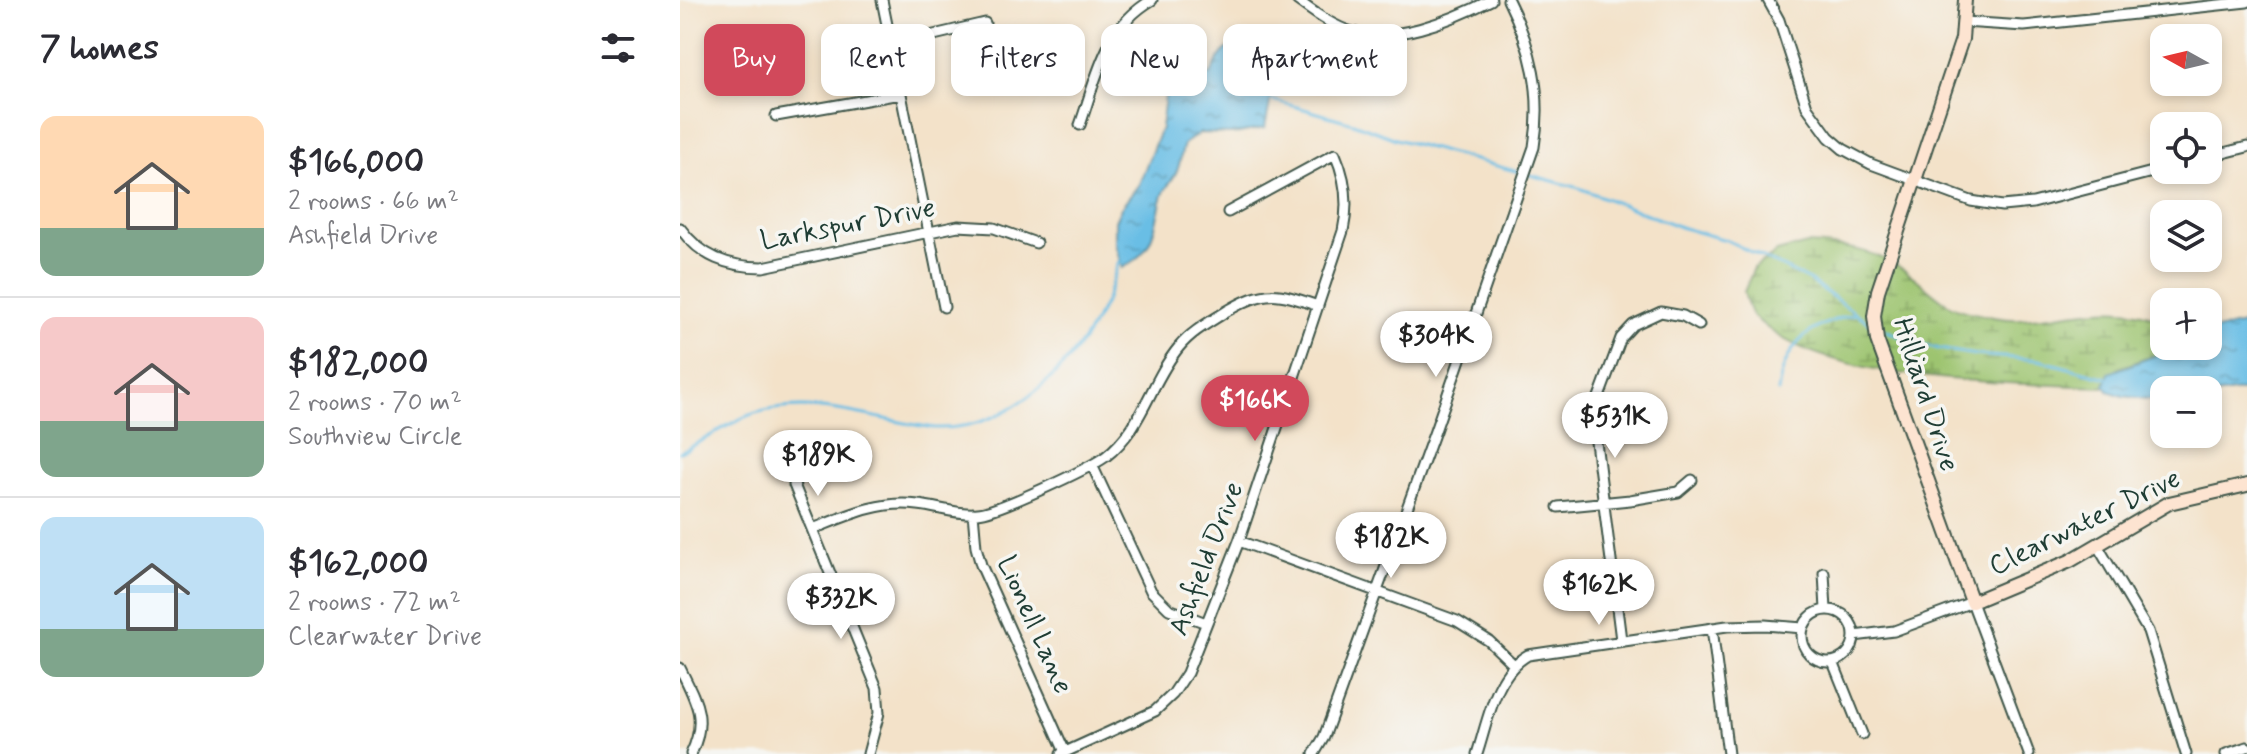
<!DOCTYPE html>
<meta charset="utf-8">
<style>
:root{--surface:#fff;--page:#f2f2f3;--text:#2b2b33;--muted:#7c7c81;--line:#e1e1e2;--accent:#d1495b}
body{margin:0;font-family:Mynerve,sans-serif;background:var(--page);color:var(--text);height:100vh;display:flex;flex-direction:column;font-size:30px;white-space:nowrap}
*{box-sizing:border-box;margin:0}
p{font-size:26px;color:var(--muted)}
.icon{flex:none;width:44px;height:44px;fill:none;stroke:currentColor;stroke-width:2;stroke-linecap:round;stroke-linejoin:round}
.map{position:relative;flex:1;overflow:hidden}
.drawer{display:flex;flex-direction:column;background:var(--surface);width:680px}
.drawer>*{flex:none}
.banner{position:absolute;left:24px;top:24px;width:760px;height:72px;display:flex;gap:16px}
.needle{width:52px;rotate:278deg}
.tools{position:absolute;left:1470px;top:24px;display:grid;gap:16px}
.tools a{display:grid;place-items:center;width:72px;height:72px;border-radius:16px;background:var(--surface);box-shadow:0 4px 12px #0003;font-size:40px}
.price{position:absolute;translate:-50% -68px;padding:0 18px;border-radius:28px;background:#fff;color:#222;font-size:26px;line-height:52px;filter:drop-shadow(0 2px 4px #0008)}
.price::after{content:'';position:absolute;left:50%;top:48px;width:24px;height:18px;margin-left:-12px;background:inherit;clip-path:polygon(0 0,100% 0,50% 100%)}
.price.active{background:var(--accent);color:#fff}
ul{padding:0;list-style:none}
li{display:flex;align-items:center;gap:24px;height:200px;padding:0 40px}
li+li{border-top:2px solid var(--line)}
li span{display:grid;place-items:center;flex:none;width:224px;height:160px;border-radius:16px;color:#555}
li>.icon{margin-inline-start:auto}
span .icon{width:96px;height:96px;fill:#fffc;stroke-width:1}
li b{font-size:34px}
h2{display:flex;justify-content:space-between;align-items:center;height:96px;padding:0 40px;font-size:34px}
.pill{padding:0 28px;border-radius:16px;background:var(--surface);box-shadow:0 4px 12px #0003;font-size:28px;line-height:72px}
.pill.active{background:var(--accent);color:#fff}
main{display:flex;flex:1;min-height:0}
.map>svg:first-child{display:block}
.wetland{fill:url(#wetland-marsh);stroke:#5e8052;stroke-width:2}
.water{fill:url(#water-ripples);stroke:#447e8c;stroke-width:2}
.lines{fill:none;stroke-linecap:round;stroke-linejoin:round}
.stream{stroke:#69bee5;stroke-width:3}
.street-casing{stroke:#3f564a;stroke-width:13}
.secondary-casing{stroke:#3f564a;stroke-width:16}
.street{stroke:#fff;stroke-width:9}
.secondary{stroke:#fde4d1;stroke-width:12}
.labels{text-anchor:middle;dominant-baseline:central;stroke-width:7;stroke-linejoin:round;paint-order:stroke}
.street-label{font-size:28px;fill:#1f3d34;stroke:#f6f6f2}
</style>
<main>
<section class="drawer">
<h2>7 homes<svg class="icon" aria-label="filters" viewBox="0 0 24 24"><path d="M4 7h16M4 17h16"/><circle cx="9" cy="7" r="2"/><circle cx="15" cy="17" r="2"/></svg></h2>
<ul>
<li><span style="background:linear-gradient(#ffd9b3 70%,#7fa58c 0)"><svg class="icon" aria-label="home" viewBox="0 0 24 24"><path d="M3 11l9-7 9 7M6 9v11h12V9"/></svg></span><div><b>$166,000</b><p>2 rooms · 66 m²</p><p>Ashfield Drive</p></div></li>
<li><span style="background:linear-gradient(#f6c9c9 65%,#7fa58c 0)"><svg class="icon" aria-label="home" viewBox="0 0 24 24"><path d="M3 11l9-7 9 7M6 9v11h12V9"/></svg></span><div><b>$182,000</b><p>2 rooms · 70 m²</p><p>Southview Circle</p></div></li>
<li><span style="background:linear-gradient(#bfe0f5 70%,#7fa58c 0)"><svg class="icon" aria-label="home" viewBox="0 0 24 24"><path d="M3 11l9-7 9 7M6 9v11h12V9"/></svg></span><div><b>$162,000</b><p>2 rooms · 72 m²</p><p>Clearwater Drive</p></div></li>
</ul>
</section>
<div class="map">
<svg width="1567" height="754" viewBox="0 0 1567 754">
<defs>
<pattern id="wetland-marsh" width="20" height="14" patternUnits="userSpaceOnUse" patternTransform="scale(2)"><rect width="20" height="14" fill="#9dc46f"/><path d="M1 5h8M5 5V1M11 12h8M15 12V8" fill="none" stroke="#7fa05c"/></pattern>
<pattern id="water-ripples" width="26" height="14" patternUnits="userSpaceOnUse" patternTransform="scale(2)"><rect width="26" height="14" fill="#69bee5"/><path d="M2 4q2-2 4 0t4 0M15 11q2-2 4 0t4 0" fill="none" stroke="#569cba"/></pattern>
</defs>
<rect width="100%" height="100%" fill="#f6f6f2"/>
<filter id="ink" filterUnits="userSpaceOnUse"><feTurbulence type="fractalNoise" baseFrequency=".0125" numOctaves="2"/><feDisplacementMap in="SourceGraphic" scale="16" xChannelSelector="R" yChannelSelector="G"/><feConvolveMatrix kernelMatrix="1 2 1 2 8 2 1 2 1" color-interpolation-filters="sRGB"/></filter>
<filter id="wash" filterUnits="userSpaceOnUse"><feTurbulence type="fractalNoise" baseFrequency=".006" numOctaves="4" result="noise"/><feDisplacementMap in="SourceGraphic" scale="32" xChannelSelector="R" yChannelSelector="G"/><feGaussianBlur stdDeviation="1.8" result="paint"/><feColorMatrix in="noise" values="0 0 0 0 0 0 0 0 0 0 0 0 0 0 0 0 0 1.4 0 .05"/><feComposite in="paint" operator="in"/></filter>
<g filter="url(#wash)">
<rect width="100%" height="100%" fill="#f3e2c9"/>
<!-- wetland -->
<path class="wetland" d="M1127,244C1169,246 1202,251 1235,278C1250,290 1266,307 1285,311C1302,315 1323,320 1340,319C1386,317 1440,297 1484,322V346H1500L1439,368L1425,384L1426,387C1336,383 1156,384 1086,327C1082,323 1075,319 1072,315C1068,309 1066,298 1064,292L1074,268L1097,252Z"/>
<!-- water -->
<path class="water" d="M590,44L591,97L585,128L554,134L520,133L504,144C501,152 501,160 498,168C495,178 486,186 483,195C473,228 477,250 442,268L435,244V221L441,208L459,184L481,128L486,89L479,58C498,63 510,75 531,75C545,38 554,46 590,44Z
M1567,323V390L1528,396V390H1484V401L1443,396L1428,391L1425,385L1429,373L1500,346H1528V332Z"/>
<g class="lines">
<!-- stream -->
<path class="stream" d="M589,99L673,123L716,139L899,188L1003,228L1046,240L1129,280L1191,324
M1198,327L1233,342L1259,349L1296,355L1359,360L1427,378
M1098,392C1104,344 1129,325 1175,314
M0,452C22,442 52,421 72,414C135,395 193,420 255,428C330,431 395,366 425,302C431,290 434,274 439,261"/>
</g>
</g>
<g filter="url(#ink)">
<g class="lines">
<!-- street casing -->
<g class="street-casing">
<path id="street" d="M202,0L264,307
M617,0C632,11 648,23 666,30C709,46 772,20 811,0
M1088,0L1099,20L1127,107L1149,137L1163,149L1191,164L1291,201L1322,206L1353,203L1484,169
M1283,22L1344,26L1567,2
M211,45L305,23
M96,116L220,94
M400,125C417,77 424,28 472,0
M1528,157L1567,147
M0,228C21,257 48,267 83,267L278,226L314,228L356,243
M412,465L471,591L489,609L526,623
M117,470L114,485L197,688L199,713L188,754
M878,507L950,500L998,492L1012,480
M293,513L296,547L301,565L385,752
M133,529C168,515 200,500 238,505C258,507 277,515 298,513C317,512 408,469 425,457C463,428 470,382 499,347C512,331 530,322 547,311C586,288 597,292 638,306
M559,541L777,621L809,641L834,665
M1417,545L1468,631L1506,754
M1144,573L1146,610
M1122 636a26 26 0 1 1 52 0a26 26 0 1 1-52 0Z
M1032,628L1048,754
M1174,636L1214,631L1292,602L1349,754
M941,640L915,434L919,397L941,338L953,325L981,312L1003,316L1019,325
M1153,662L1182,734
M0,668C16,701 28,718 11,754
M381,754L475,711L493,694L507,673L559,541L663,231C669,204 666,179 655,154L548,212
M634,754L644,737L755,431L854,147C863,93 852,48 828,0
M797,754C808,721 815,673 848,655L1047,626L1085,625L1123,628
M1546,754L1567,747"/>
</g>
<!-- secondary casing -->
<g class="secondary-casing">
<path id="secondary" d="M1285,0L1282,39L1198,291L1194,316L1197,340L1292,602L1390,561L1489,503L1567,485"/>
</g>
<!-- street -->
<use href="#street" class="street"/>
<!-- secondary -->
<use href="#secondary" class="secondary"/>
</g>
</g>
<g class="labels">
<!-- street labels -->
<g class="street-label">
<text transform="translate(168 225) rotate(-11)">Larkspur Drive</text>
<text transform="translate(1245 395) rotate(72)">Hilliard Drive</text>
<text transform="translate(1405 523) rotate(-26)">Clearwater Drive</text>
<text transform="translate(527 559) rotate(-69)">Ashfield Drive</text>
<text transform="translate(354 625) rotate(66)">Lionell Lane</text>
</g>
</g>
</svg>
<div class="tools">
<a><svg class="needle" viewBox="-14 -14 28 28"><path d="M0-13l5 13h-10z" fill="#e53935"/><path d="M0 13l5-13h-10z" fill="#7c7c81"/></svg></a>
<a><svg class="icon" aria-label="locate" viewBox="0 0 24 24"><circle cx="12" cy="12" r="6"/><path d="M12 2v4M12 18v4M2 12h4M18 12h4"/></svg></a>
<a><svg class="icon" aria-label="layers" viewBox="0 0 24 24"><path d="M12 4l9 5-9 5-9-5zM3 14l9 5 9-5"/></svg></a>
<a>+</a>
<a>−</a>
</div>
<b class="price" style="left:756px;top:379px">$304K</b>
<b class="price active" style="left:575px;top:443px">$166K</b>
<b class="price" style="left:935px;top:460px">$531K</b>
<b class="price" style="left:138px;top:498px">$189K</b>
<b class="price" style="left:711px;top:580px">$182K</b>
<b class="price" style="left:919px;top:627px">$162K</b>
<b class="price" style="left:161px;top:641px">$332K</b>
<div class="banner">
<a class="pill active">Buy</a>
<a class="pill">Rent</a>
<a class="pill">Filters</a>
<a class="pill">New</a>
<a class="pill">Apartment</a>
</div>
</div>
</main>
